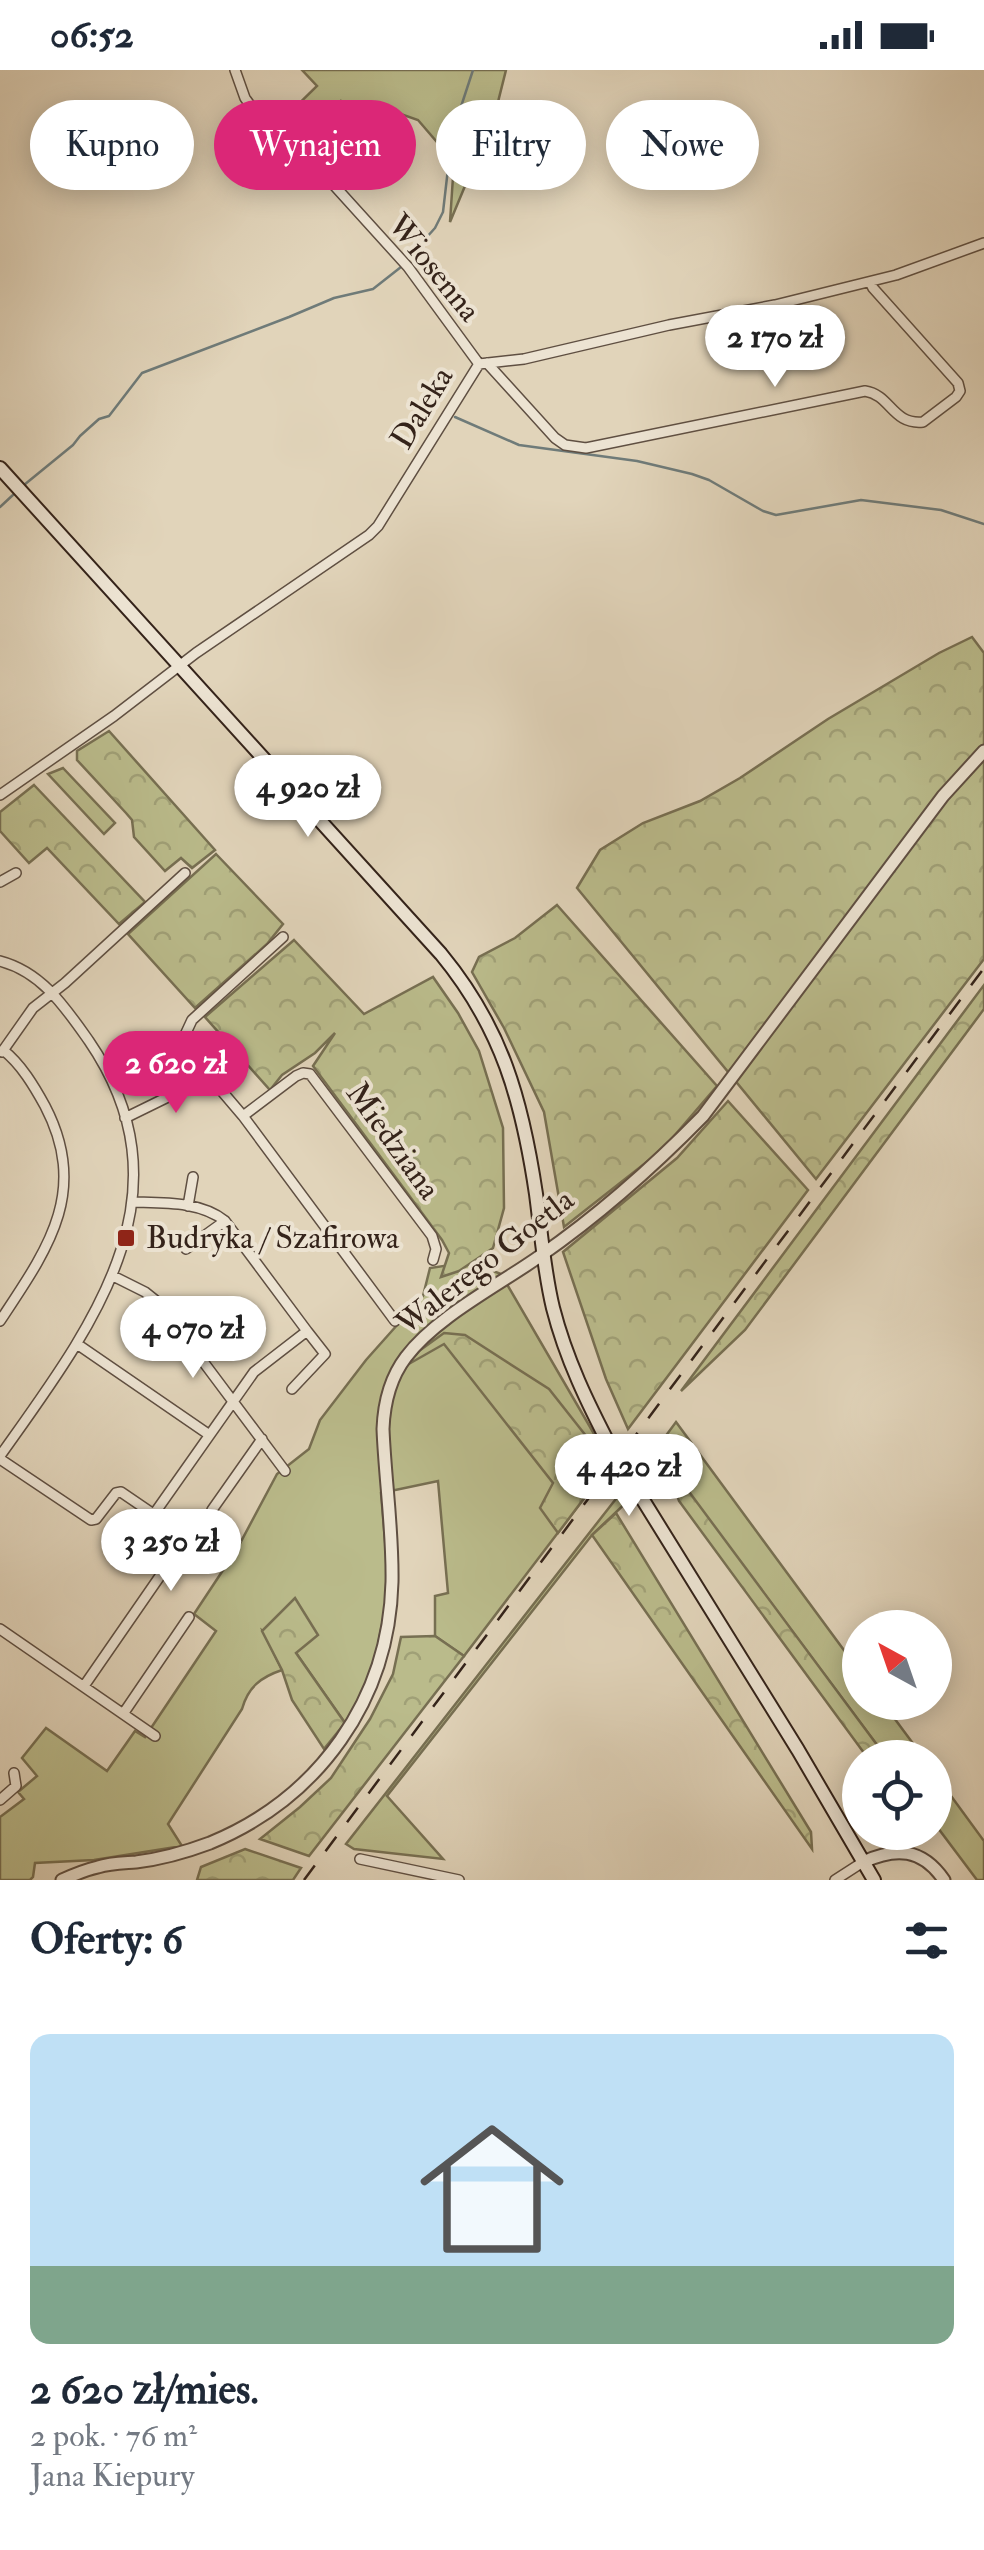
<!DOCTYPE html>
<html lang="pl">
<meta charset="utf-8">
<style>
:root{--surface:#fff;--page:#f2f2f3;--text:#1f2937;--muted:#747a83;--line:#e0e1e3;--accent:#db2777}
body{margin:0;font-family:"IM FELL Double Pica",serif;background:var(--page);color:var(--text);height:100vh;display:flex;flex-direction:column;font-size:38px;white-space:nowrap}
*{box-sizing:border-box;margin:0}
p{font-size:32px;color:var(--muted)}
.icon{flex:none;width:55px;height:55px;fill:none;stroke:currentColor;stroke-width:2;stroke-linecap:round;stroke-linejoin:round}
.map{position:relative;height:1810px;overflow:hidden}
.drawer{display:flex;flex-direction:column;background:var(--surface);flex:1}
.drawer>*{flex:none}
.banner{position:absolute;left:30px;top:30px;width:925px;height:90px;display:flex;gap:20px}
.needle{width:65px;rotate:320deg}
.controls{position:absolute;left:842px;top:1540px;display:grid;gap:20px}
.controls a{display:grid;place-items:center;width:110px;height:110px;border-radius:50%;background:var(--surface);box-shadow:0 5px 25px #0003;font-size:50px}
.price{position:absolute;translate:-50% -85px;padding:0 22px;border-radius:35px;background:#fff;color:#222;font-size:32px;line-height:65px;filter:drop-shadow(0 2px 5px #0008)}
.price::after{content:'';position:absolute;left:50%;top:60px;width:30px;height:22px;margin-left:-15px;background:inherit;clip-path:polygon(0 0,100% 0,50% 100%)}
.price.selected{background:var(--accent);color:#fff}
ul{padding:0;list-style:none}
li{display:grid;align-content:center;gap:20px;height:530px;padding:0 30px}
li+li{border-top:2px solid var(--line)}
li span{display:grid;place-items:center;height:310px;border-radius:20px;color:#555}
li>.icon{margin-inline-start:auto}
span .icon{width:180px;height:180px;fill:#fffc;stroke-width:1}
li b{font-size:42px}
h2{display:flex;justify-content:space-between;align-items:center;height:120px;padding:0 30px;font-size:42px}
.chip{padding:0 35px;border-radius:45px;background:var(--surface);box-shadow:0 5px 25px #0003;font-size:35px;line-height:90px}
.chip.selected{background:var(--accent);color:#fff}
.status{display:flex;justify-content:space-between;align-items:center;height:70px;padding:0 50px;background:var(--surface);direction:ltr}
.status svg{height:28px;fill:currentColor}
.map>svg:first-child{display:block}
.green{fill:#babb8b;stroke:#776f52;stroke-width:2.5}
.forest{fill:url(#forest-crowns);stroke:#776f52;stroke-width:2.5}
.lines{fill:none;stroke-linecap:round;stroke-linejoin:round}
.stream{stroke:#6f7b79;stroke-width:2.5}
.minor-casing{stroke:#5f4f42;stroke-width:12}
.tertiary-casing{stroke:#5f4f42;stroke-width:15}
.secondary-casing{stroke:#34231a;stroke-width:16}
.minor{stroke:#ece3d2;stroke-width:9}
.tertiary{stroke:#ece3d2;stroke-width:11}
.secondary{stroke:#ece3d2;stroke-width:12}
.rail{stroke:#34231a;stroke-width:2.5;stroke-dasharray:18 18;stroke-linecap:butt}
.poi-dot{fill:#8f2418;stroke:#ece3d2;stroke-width:4}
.labels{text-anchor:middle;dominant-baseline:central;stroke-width:8;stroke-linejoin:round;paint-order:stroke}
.street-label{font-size:32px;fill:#34231a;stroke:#ece3d2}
.poi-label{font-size:32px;fill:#34231a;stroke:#ece3d2;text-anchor:start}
</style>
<div class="status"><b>06:52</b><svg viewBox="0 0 49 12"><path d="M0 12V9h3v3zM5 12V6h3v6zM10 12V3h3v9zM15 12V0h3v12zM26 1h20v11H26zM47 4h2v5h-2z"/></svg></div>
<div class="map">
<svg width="984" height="1810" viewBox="0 0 984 1810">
<defs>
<pattern id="forest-crowns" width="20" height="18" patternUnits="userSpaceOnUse" patternTransform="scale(2.5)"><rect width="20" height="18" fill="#babb8b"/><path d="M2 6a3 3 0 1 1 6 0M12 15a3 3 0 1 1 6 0" fill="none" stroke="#a0a077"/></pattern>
</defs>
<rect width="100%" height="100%" fill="#e1d4ba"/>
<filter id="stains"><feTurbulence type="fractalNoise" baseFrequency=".002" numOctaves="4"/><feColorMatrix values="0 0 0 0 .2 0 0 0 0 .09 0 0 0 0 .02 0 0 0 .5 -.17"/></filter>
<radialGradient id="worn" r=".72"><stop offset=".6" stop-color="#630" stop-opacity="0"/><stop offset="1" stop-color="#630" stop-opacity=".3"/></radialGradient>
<!-- green -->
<path class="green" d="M302,0H506L496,40L505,63L470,104L450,152L454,92L418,50L378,36H350L341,31L312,74L299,77L273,59L317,16Z
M470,1192L501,1204L611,1393L464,1586L435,1566V1526L448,1523L438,1411L381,1423L389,1518L372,1606L345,1653L296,1583L263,1561L282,1600C261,1607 248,1617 242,1639L168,1754L182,1776L94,1790L35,1793L33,1807L30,1810H0V1747L24,1729L18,1722L37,1706L22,1688L46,1658L107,1701L135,1661L145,1667L216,1561L194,1544L237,1479L277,1404L309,1379L320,1350L366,1290L423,1226L430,1198Z
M676,1352L860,1602V1632L883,1633L923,1687H886L656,1379Z
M626,1416L633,1426L592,1465L387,1726L443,1789L354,1779L346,1774Z
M935,1704L984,1771V1810H977L935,1754Z"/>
<!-- forest -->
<path class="forest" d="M972,567L984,583V889L816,1109L577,818L600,780L643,753L700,731L740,708L828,649L939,583Z
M109,661L215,780L192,798L181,788L165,801L134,767L132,750L126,743L77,690V681Z
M63,698L115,753L104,764L48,704Z
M34,715L145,832L119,854L47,778L29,793L0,761V742Z
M216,784L283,854L267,874L195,938L128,864Z
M557,835L717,1016L662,1080L564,1157L544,1042L504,958L472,902L479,887L515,868Z
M294,870L364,944L433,907L458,943L479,981L503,1058L504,1138L493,1178L459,1201L441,1207L449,1183L442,1170L313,996L335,963L315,983L282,1005L270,1020L205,947Z
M984,915V939L745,1260L681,1321Z
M728,1031L808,1120L628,1359L606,1309L563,1182L677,1088Z
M444,1263L465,1265L549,1319L609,1395L558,1463L540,1438L553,1413L444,1274L407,1295L419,1281Z
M664,1388L886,1687H867L679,1431Z
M616,1443L811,1762L812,1779L592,1465Z
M295,1528L318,1565L296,1583L345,1653L324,1679L292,1630L282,1600L262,1561Z
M435,1566L464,1586L309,1786L260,1769L300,1737L331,1708L370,1649L393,1604L401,1567Z
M245,1779L301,1798L293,1810H197L201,1797Z"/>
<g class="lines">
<!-- stream -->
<path class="stream" d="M409,187L435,158L443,142L452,64L473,0
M455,347L519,375L637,391L692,404L709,410L763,441L776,445L861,430L941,440L984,454
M24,415L73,375L80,366L99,349L109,346L142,303L289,247L334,228L373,219L401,197
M0,437L14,424"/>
<!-- minor casing -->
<g class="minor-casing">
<path id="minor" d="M235,0L245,28L260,49L312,91L408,197L479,294
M487,293L555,368L565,375L586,378L865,321C891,325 892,355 923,352L956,327L960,321L958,313L873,218L870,212
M0,725L114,646L196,583L369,465L378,456L479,294L524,289L669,255L775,235L896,205L984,173
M0,812L16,803
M283,867L192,950L185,965L186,979L243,1046L395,1251
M0,891C42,902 65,937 89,971C195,1126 90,1259 0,1386
M2,982L33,938L65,913L185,803
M243,1046L296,1006L303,1003L310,1004L432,1166L436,1179L433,1190
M125,1048L178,1022L203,1002
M132,1132C163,1133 200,1131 225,1151L307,1261L254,1302L154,1444
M188,1136L193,1107
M186,1179L225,1151
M113,1206L145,1222L160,1234L285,1401
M0,1251C47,1180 90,1122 45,1036C34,1016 21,994 3,980
M77,1274L208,1364
M292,1319L325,1284L307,1261
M0,1389L91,1450L96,1449L116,1423L121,1422L187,1467L84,1616
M212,1440L262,1369
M0,1559L155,1666
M123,1644L189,1547
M0,1730L16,1716L14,1703
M360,1789L459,1810
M835,1810L863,1792"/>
</g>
<!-- tertiary casing -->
<g class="tertiary-casing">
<path id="tertiary" d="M863,1792C896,1777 922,1778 944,1810
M62,1810C73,1805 85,1800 98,1797C110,1793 123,1793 136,1792C161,1789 186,1782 210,1773C319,1728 389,1630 392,1512C393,1461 385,1409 383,1359C384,1333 390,1308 406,1287C436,1247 499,1215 540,1186C599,1145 653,1097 703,1046L943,726L984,681"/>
</g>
<!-- secondary casing -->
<g class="secondary-casing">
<path id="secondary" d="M0,398L441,884C502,958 522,1030 536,1124C541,1162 544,1201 553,1238C566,1289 588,1334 612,1380L798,1680L874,1810"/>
</g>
<!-- minor -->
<use href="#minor" class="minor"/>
<!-- tertiary -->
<use href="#tertiary" class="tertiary"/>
<!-- secondary -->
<use href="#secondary" class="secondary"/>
<!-- rail -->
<path class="rail" d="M304,1810L984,898"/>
</g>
<!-- markers -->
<rect class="poi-dot" x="116" y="1158" width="20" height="20" rx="5"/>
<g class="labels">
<!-- street labels -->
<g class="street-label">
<text transform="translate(434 198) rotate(51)">Wiosenna</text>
<text transform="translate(422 338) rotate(-59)">Daleka</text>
<text transform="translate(393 1071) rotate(54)">Miedziana</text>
<text transform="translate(485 1192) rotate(-38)">Walerego Goetla</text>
</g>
<!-- poi labels -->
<g class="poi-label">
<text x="146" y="1168">Budryka / Szafirowa</text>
</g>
</g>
<rect width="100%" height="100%" filter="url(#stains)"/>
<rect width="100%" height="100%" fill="url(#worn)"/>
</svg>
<div class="controls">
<a><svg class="needle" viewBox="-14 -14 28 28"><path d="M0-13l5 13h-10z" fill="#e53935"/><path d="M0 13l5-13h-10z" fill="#747a83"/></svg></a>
<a><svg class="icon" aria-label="locate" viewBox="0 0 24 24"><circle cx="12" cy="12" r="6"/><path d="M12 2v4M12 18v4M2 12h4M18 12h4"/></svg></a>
</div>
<b class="price" style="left:775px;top:320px">2 170 zł</b>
<b class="price" style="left:308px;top:770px">4 920 zł</b>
<b class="price selected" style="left:176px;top:1046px">2 620 zł</b>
<b class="price" style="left:193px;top:1311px">4 070 zł</b>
<b class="price" style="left:629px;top:1449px">4 420 zł</b>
<b class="price" style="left:171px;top:1524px">3 250 zł</b>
<div class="banner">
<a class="chip">Kupno</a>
<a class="chip selected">Wynajem</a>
<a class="chip">Filtry</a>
<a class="chip">Nowe</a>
</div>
</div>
<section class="drawer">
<h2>Oferty: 6<svg class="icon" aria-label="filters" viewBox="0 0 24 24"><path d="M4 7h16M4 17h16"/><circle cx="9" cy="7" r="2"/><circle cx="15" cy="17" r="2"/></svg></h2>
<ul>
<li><span style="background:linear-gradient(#bfe0f5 75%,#7fa58c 0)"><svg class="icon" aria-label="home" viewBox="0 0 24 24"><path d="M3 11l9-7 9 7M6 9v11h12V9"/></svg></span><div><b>2 620 zł/mies.</b><p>2 pok. · 76 m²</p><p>Jana Kiepury</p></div></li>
</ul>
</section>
